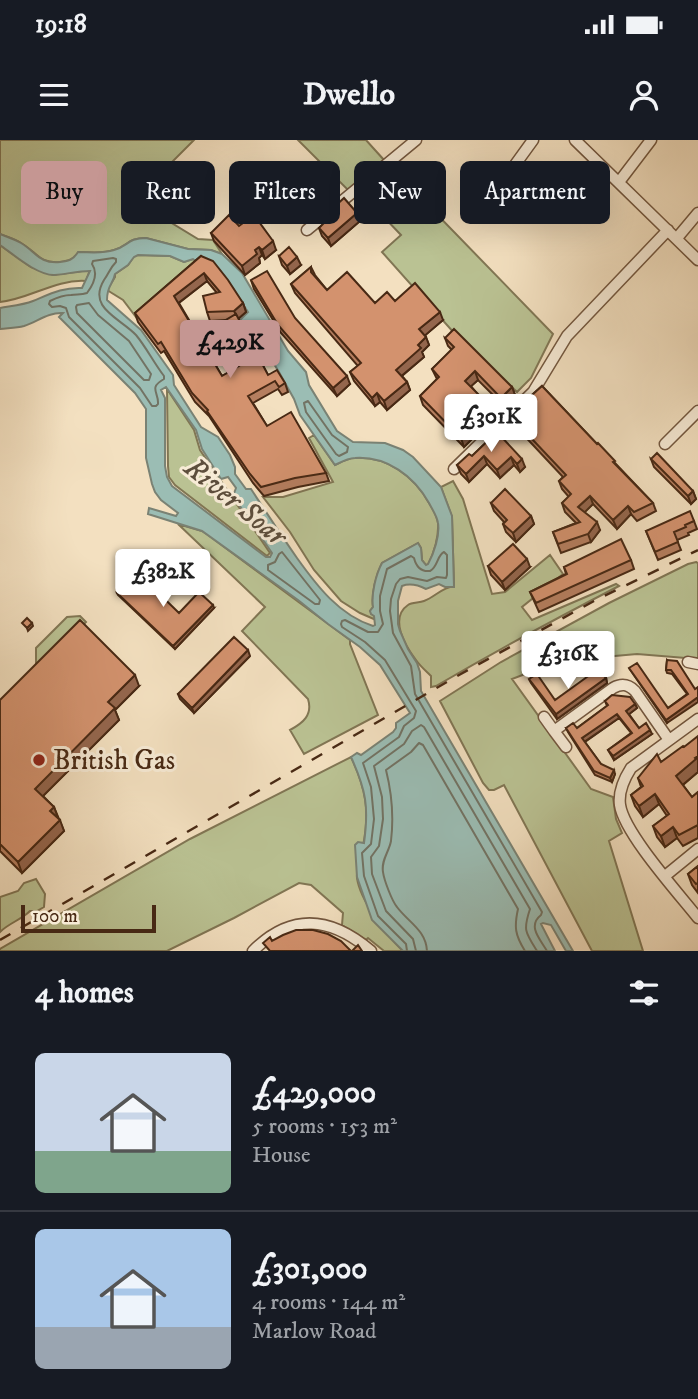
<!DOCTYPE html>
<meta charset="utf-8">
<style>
:root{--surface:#171b24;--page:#20242c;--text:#f1f3f6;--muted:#9ea1a6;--line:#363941;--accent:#c59692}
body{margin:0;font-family:"IM FELL DW Pica",serif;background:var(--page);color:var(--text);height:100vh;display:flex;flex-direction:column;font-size:26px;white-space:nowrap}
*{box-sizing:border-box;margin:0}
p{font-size:23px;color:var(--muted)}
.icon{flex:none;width:38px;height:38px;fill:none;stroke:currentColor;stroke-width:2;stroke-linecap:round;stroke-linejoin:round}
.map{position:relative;height:811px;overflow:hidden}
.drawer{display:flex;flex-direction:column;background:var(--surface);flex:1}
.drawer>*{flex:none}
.guide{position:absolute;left:21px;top:21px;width:656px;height:63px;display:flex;gap:14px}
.scale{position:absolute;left:21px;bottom:18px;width:135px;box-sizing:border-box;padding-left:7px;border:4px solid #482914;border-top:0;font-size:19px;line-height:24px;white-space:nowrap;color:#482914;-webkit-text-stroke:5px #f7ebd6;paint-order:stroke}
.price{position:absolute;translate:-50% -60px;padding:0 16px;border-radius:7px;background:#fff;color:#222;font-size:23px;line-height:46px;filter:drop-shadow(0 2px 4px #0008)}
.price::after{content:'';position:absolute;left:50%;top:42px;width:21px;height:16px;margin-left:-10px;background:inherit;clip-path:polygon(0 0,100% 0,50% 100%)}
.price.on{background:var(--accent);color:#111}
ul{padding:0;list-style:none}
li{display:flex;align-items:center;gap:21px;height:175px;padding:0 35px}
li+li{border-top:2px solid var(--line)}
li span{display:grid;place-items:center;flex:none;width:196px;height:140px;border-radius:10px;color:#555}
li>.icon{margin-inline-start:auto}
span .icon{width:84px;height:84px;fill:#fffc;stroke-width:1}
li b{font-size:30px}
h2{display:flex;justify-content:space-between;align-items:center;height:84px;padding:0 35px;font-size:30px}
.pill{padding:0 24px;border-radius:10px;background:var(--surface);box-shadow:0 7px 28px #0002;font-size:24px;line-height:63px}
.pill.on{background:var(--accent);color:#111}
.status{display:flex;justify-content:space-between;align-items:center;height:49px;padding:0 35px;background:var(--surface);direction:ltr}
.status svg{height:19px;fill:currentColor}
header{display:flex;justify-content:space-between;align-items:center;height:91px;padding:0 35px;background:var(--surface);font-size:32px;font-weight:700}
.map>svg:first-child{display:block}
.green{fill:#bac293;stroke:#817654;stroke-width:2}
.water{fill:#9bbdb4;stroke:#7a8274;stroke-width:2;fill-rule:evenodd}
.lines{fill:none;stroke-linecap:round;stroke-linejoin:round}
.shore{stroke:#727364;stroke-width:2}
.minor-casing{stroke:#73573f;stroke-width:13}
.minor{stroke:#f7ebd6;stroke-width:10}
.rail{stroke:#482914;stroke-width:2.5;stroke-dasharray:12 12;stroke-linecap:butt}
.wall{fill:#b57e5f;stroke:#482914;stroke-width:2;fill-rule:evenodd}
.shaded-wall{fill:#94664d;stroke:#482914;stroke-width:2}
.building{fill:#d3926e;stroke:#482914;stroke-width:2}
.poi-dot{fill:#8f2418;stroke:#f7ebd6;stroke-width:2.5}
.labels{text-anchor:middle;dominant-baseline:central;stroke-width:6;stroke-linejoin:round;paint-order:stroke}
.poi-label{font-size:28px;fill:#482914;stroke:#f7ebd6;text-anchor:start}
.water-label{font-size:30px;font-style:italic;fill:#5d4e3c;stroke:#f7ebd6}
</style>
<div class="status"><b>19:18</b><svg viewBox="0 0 49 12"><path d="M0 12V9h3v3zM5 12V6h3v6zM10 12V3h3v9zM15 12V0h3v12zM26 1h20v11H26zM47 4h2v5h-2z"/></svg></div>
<header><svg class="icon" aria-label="menu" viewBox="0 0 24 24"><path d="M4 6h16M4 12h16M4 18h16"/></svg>Dwello<svg class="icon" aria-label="person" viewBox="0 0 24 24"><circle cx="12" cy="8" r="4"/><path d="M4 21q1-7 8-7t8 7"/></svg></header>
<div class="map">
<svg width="698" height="811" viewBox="0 0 698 811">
<rect width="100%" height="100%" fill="#f3e0c0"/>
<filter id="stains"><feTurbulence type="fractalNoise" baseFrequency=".00286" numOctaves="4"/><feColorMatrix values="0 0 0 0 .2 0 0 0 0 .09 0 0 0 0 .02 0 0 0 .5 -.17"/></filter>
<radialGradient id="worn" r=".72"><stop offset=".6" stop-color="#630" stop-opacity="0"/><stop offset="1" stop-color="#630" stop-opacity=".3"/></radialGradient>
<!-- green -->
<path class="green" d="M0,0H194L134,60L198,99L213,100L222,114L211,110L188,109L146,98C127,98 129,106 114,110C103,114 91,112 79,112C73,119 70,121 60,122C39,124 37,112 21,103C15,99 7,97 0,94Z
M298,0H366L384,20L348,50Z
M392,28L553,194L531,238L517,252L455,194L382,112L401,95L362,54Z
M0,105L31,127L53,135L90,130L86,141C55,139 30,159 0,162Z
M138,115L170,116L184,122L193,119L197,121L139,181L123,160L107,150L115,137V134L128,125L134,116Z
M167,249L194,290L200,310L270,413L267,416L175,345L169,337L168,326Z
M314,295L335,325C341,322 348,318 355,318C387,316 414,336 429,363C433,369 437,376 438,383C439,396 434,413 428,425H426L422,420L421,408L418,403L382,423C376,435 371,454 373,467L370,471L374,476L376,480L360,473L341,461L314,430L290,392L263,357H283L333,342L309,298Z
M453,341L463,359L492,454L505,452L550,415L563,434L522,467L532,480L616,444L619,446C557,478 496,511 436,546L431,547V536C426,531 420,526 416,520C405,506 389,478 408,465C412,462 419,463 424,461C435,457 441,448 454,446L452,377L441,347Z
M178,384L202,391L208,395L350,500V504L378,575L304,614L290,590C303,583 313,575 308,559L242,491L265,467Z
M696,422L698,423V519L637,514L559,521L512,539L591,649L613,657L616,679L622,693L609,701L643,811H592L504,645L494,650H489L483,643L440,561L501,522L609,463L688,424Z
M80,476L86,482L41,528L36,524V508L67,477Z
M351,617C366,649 370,671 363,706C361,716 356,729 357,738C360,761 387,795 403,811H384L368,798L366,800L342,785L343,773L311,745L299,743L234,778L167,811H0V809L190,699Z
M36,739L45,754L44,767L37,771H30C21,780 9,783 0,792V757L18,751L24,743Z"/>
<!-- water -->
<path class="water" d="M0,94C7,97 14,99 21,103C36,112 39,124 60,122C69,121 73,120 78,112C90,112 102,114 114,110C129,106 127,98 146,98L188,109L211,110L222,114L242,133L288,211L306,232L309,245L337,291L353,302L385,303L403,310L413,317L441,347L452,376L454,447H445L439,444L426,449C418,445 410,443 402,446L398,461V484L400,491L408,509L417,523L420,532L421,551L573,811H566L551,785L543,783L541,784L555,811H403L372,780L357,737L355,705L358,702L364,703C369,667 366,650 351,617L357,613L361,615L393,592L396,588V583L410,573L380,525L360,507L328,484L298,460L202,391L148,374L149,368L176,376L178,373L161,360L155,352L152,344L146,318V269L135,253L59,177L63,173C48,172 37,182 24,186C16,188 8,188 0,189V168C11,166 23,165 33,161C50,154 63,147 82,148L90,131C78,131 67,134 55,135C38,136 14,115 0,105ZM138,115L170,116L184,122L193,119L232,147L248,172L238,182L244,192L255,194L279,232L294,259L300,275L335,325C341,322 348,318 355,318C387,316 414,336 429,363C432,369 437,376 438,383C440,395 434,413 428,424L426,425L422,420L421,408L418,403L382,423C376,434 371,454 373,467L370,471L371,474L374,476L375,485L373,486C339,475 317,446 297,418C281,395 266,372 251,349H246L235,334V327L230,315L218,297L201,287L174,245L173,235L141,190L107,160C107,145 113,145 115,134L128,125L134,117ZM166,247L196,290L202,309L221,339L228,337L236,348L233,356L272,413L270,417H266L258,411L172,346L167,337L165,326V258L161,250Z"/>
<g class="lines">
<!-- shore -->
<path class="shore" d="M113,118L116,119V122C110,128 109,133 104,140C87,168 120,178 136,195C146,207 154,223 164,236V239C148,248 159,252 158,264L156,266H152L140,248L69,177L66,168L60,166L52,167L49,164L50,161C56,158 64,155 71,155C77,154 81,155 87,153C93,145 99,134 92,124L93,121Z
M89,163L98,175L129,201L151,234L149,240H144L77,173L76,167L77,165Z
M308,261L332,295L348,307L347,312L339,316L336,314L306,272L304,263Z
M282,412L320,460L319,464H315L268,430V425L275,422L279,414Z
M407,811L406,804L378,776L364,736L362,713L371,704L374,679L371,647L363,623L399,597L404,586L414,578L416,571L385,520L365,502L342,487L341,484L342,481L345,480L368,492H378L383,484L380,471V456L387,429L411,416L414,418C416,426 421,432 430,431C438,427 437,415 444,412L447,415V435L446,438L437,437L427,441L408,437L400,439L396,444L391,459L390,471L393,493L411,526L415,554L542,772L541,775C527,786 540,799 547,811
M416,811L413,799L386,771L372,734L371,717L379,706L383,679L382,657L374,626L404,604L412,591L421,585L424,587L530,769C523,790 525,792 537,811
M427,811C426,790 408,782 397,767C392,761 384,740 383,732C381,720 389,712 391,701C394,676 392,654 386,630L411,612L419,603L423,605L518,769C514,787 515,795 525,811"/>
<!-- minor casing -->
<g class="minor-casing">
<path id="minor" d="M575,0L698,120
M619,42L651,0
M488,62L533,0
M307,90L416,0
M677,98L698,73
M665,304L698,271
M454,329L533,252L567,196L668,90
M688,522L698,524
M544,577L554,591
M698,579L631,628C624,639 618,651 620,665C624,693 679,754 698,778
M566,607L554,591L613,548C622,543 628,544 635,551L669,600
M665,736L698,709
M253,811C292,772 331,777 371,811"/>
</g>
<!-- minor -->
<use href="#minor" class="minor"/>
<!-- rail -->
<path class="rail" d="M0,800L459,535L594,461L698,410"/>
</g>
<!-- wall -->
<path class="wall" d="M301,42L334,57L321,68L304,50Z
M357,73L360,81L331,106L322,96L319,88L324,84L322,78Z
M239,86L276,110L265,119L262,115L259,118L260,123L245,135L214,101L211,93Z
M201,116L243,163L246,172L238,179L268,235L285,243L288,252L282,255L278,249L253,263L267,286L326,333L329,341L298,347L264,356L253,343L209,276L195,262L164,211L161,213L138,182L135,173ZM207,141L217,153L207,172L210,181L226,180L219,184L222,190L220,192L223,200L238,227L222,236L179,163Z
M279,116L301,125L290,134L282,125Z
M311,127L315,135L327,150L375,163L395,161L443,180L425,195L429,205L422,212L424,217L402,236L407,242L410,250L387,270L380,262L375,266L354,241L350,232L358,226L295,153L291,144Z
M251,140L350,244L337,256L281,193L254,149Z
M445,198L512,247L515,255L504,266L478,240L471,246L495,276L464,307L423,265L420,256L437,239L432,229L452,210L448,206Z
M542,246L653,363L656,371L637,381L631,374L617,389L593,364L584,372L600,390L591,402L561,413L553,392L576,383L565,372L562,363L569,357L562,349L559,341L563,337L518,289L509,297L504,292L501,283Z
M497,292L525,327L520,332L514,325L500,338L487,324L469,342L461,334L457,325L472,316Z
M651,319L693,351L696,359L691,364L654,327Z
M491,363L531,376L534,384L516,402L506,392L503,384L504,382L494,371Z
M694,381L697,389L688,393L689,395L677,400L681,410L658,420L646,391Z
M631,420L634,429L539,472L530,452L566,434L564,427Z
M488,426L530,427L505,450L491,435Z
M117,453L179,473L214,468L175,509L118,455Z
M250,516L194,573L180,559L178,554Z
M667,520L695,549L667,583L629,528L668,568L687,554L672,534L667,533L666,530Z
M606,538L607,543L557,579L531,543L529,539L555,560Z
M139,546L115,570L119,580L43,656L54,667L64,691L22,733L0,711V560Z
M605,561L635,564L637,568L629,574L639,588L652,594L614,620L608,610L631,593L619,578L585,602L601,624L615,634L612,642L595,635L568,592L566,588H577L607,566Z
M684,607L698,632L683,645L692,657L698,652V698L683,706L677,698L665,707L657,697L653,686L667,676L659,664L643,677L635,666L631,655L641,647L638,638Z
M698,726V753L692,745L688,734Z"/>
<!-- shaded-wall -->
<path class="shaded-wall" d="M331,49L334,57L321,68L318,60Z
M357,73L360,81L331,106L328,98Z
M273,101L276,110L265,119L262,110Z
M259,107L262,115L259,118L260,123L245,135L242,126L255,110Z
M297,117L301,125L290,134L287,126Z
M204,133L207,141L177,164L174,156Z
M243,163L246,172L238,179L234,171Z
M440,172L443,180L422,198L419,189Z
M426,197L429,205L422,212L424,217L399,238L396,230L418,205Z
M475,231L478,240L468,249L465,241Z
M347,236L350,244L337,256L333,248Z
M407,242L410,250L387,270L384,261Z
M512,247L515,255L504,266L501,258Z
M377,253L380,262L375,266L372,258Z
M492,268L495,276L464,307L461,298Z
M515,281L518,289L509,297L506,289Z
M484,316L487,324L469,342L466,334Z
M511,317L514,325L500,338L497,330Z
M522,319L525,327L520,332L517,324Z
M693,351L696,359L691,364L688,356Z
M590,356L593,364L581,376L578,367Z
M628,366L631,374L617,389L613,380Z
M531,376L534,384L516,402L513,393Z
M597,382L600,390L591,402L588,394Z
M527,419L530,427L505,450L502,442Z
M213,465L214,468L175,509L173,506Z
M32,483L33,486L28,491L27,488Z
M248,510L250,516L194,573L192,568Z
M135,535L139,546L115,570L119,580L39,660L35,649L108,562Z
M606,538L607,543L557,579L556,574Z
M698,557V562L667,583L666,580Z
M635,564L637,568L628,575L626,571Z
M617,574L619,578L584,602L582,598Z
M650,590L652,594L614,620L613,616Z
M698,616V632L680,647L676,636Z
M614,630L615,634L612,642L610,638Z
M655,654L659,664L643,677L639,666Z
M54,667L58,678L50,671Z
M60,680L64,691L22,733L18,722Z
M673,687L677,698L665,707L661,696Z"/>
<!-- building -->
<path class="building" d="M314,30L331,49L318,60L301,42Z
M344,58L357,73L328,98L319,88L325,82L322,78Z
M229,75L239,86L254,75L273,101L262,110L259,107L255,110L257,114L242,126L211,93Z
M289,107L297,117L287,126L279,116Z
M201,116L213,121L228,140L243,163L234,171L207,172L203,156L220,152L204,133L174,156L222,236L239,226L220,192L223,190L219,184L236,174L268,235L277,230L285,243L279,247L275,241L248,256L267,286L291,272L326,333L295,338L261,347L250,334L207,271L208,270L192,253L161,202L158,204L135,173Z
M311,127V132L327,150L347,132L375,163L387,152L395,161L415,143L440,172L419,189L426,197L418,205L421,208L396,230L407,242L384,261L377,253L372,258L350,232L361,223L291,144Z
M267,131L295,178L347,236L333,248L278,185L251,140Z
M454,189L512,247L501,258L475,231L465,241L492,268L461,298L420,256L439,237L432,229L454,207L445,198Z
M542,246L597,304L598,303L615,321L613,322L653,363L634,372L628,366L613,380L590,356L578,367L597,382L588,394L558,404L553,392L580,382L562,363L571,354L559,341L566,335L515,281L506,289L501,283Z
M497,292L522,319L517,324L511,317L497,330L484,316L466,334L457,325L469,314L472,316Z
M657,313L693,351L688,356L651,319Z
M505,349L531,376L513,393L503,384L507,380L491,363Z
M690,371L694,381L685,385L686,387L674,392L678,402L655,412L646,391Z
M621,399L631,420L536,463L530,452L567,434L564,427Z
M513,404L527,419L502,442L488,426Z
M137,432L179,473L199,452L213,465L173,506L117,453Z
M27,478L32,483L27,488L22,483Z
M80,480L135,535L108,562L115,568L35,649L54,667L50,671L60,680L18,722L0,704V560Z
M234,497L248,510L192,568L178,554Z
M667,520L677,521L695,549L698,547V557L666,580L629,528L637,523L668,568L688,554L674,534L671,530H666Z
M598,529L606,538L556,574L529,539L537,534L555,560Z
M612,555L630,557L635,564L626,571L639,588L646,583L650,590L613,616L608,610L632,593L617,574L582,598L601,624L614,630L610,638L594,631L566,588L573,583L577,588L608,565L605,561Z
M698,596V616L695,618L696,619L676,636L692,657L698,652V685L679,695L673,687L661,696L653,686L669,674L655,654L639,666L631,655L643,646L638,638L657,614L661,622L683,606L684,607Z
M698,726V743L696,744L688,734Z
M296,790H313L328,794L341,801L351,811H270L263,803L270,797L272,801L283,795Z
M358,805L362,811H352Z"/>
<!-- markers -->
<circle class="poi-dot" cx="39" cy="620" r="7"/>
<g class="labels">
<!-- poi labels -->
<g class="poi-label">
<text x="53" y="620">British Gas</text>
</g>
<!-- water labels -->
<g class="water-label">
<text transform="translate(235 362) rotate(39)">River Soar</text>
</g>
</g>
<rect width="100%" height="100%" filter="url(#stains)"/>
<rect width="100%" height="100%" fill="url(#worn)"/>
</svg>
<div class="scale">100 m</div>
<b class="price on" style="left:230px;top:240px">£429K</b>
<b class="price" style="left:491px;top:314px">£301K</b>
<b class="price" style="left:163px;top:469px">£382K</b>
<b class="price" style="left:568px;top:551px">£316K</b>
<div class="guide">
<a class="pill on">Buy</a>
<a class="pill">Rent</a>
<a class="pill">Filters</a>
<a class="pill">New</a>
<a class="pill">Apartment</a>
</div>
</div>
<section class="drawer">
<h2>4 homes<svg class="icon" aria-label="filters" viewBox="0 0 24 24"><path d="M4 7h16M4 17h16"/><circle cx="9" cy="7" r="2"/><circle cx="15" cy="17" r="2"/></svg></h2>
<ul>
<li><span style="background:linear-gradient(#c9d6e8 70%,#7fa58c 0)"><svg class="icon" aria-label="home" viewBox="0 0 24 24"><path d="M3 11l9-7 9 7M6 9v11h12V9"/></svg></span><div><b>£429,000</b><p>5 rooms · 153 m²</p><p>House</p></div></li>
<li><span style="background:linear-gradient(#a9c7e8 70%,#9aa5b1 0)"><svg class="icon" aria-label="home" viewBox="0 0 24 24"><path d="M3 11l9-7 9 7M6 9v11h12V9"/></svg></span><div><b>£301,000</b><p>4 rooms · 144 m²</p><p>Marlow Road</p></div></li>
</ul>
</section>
